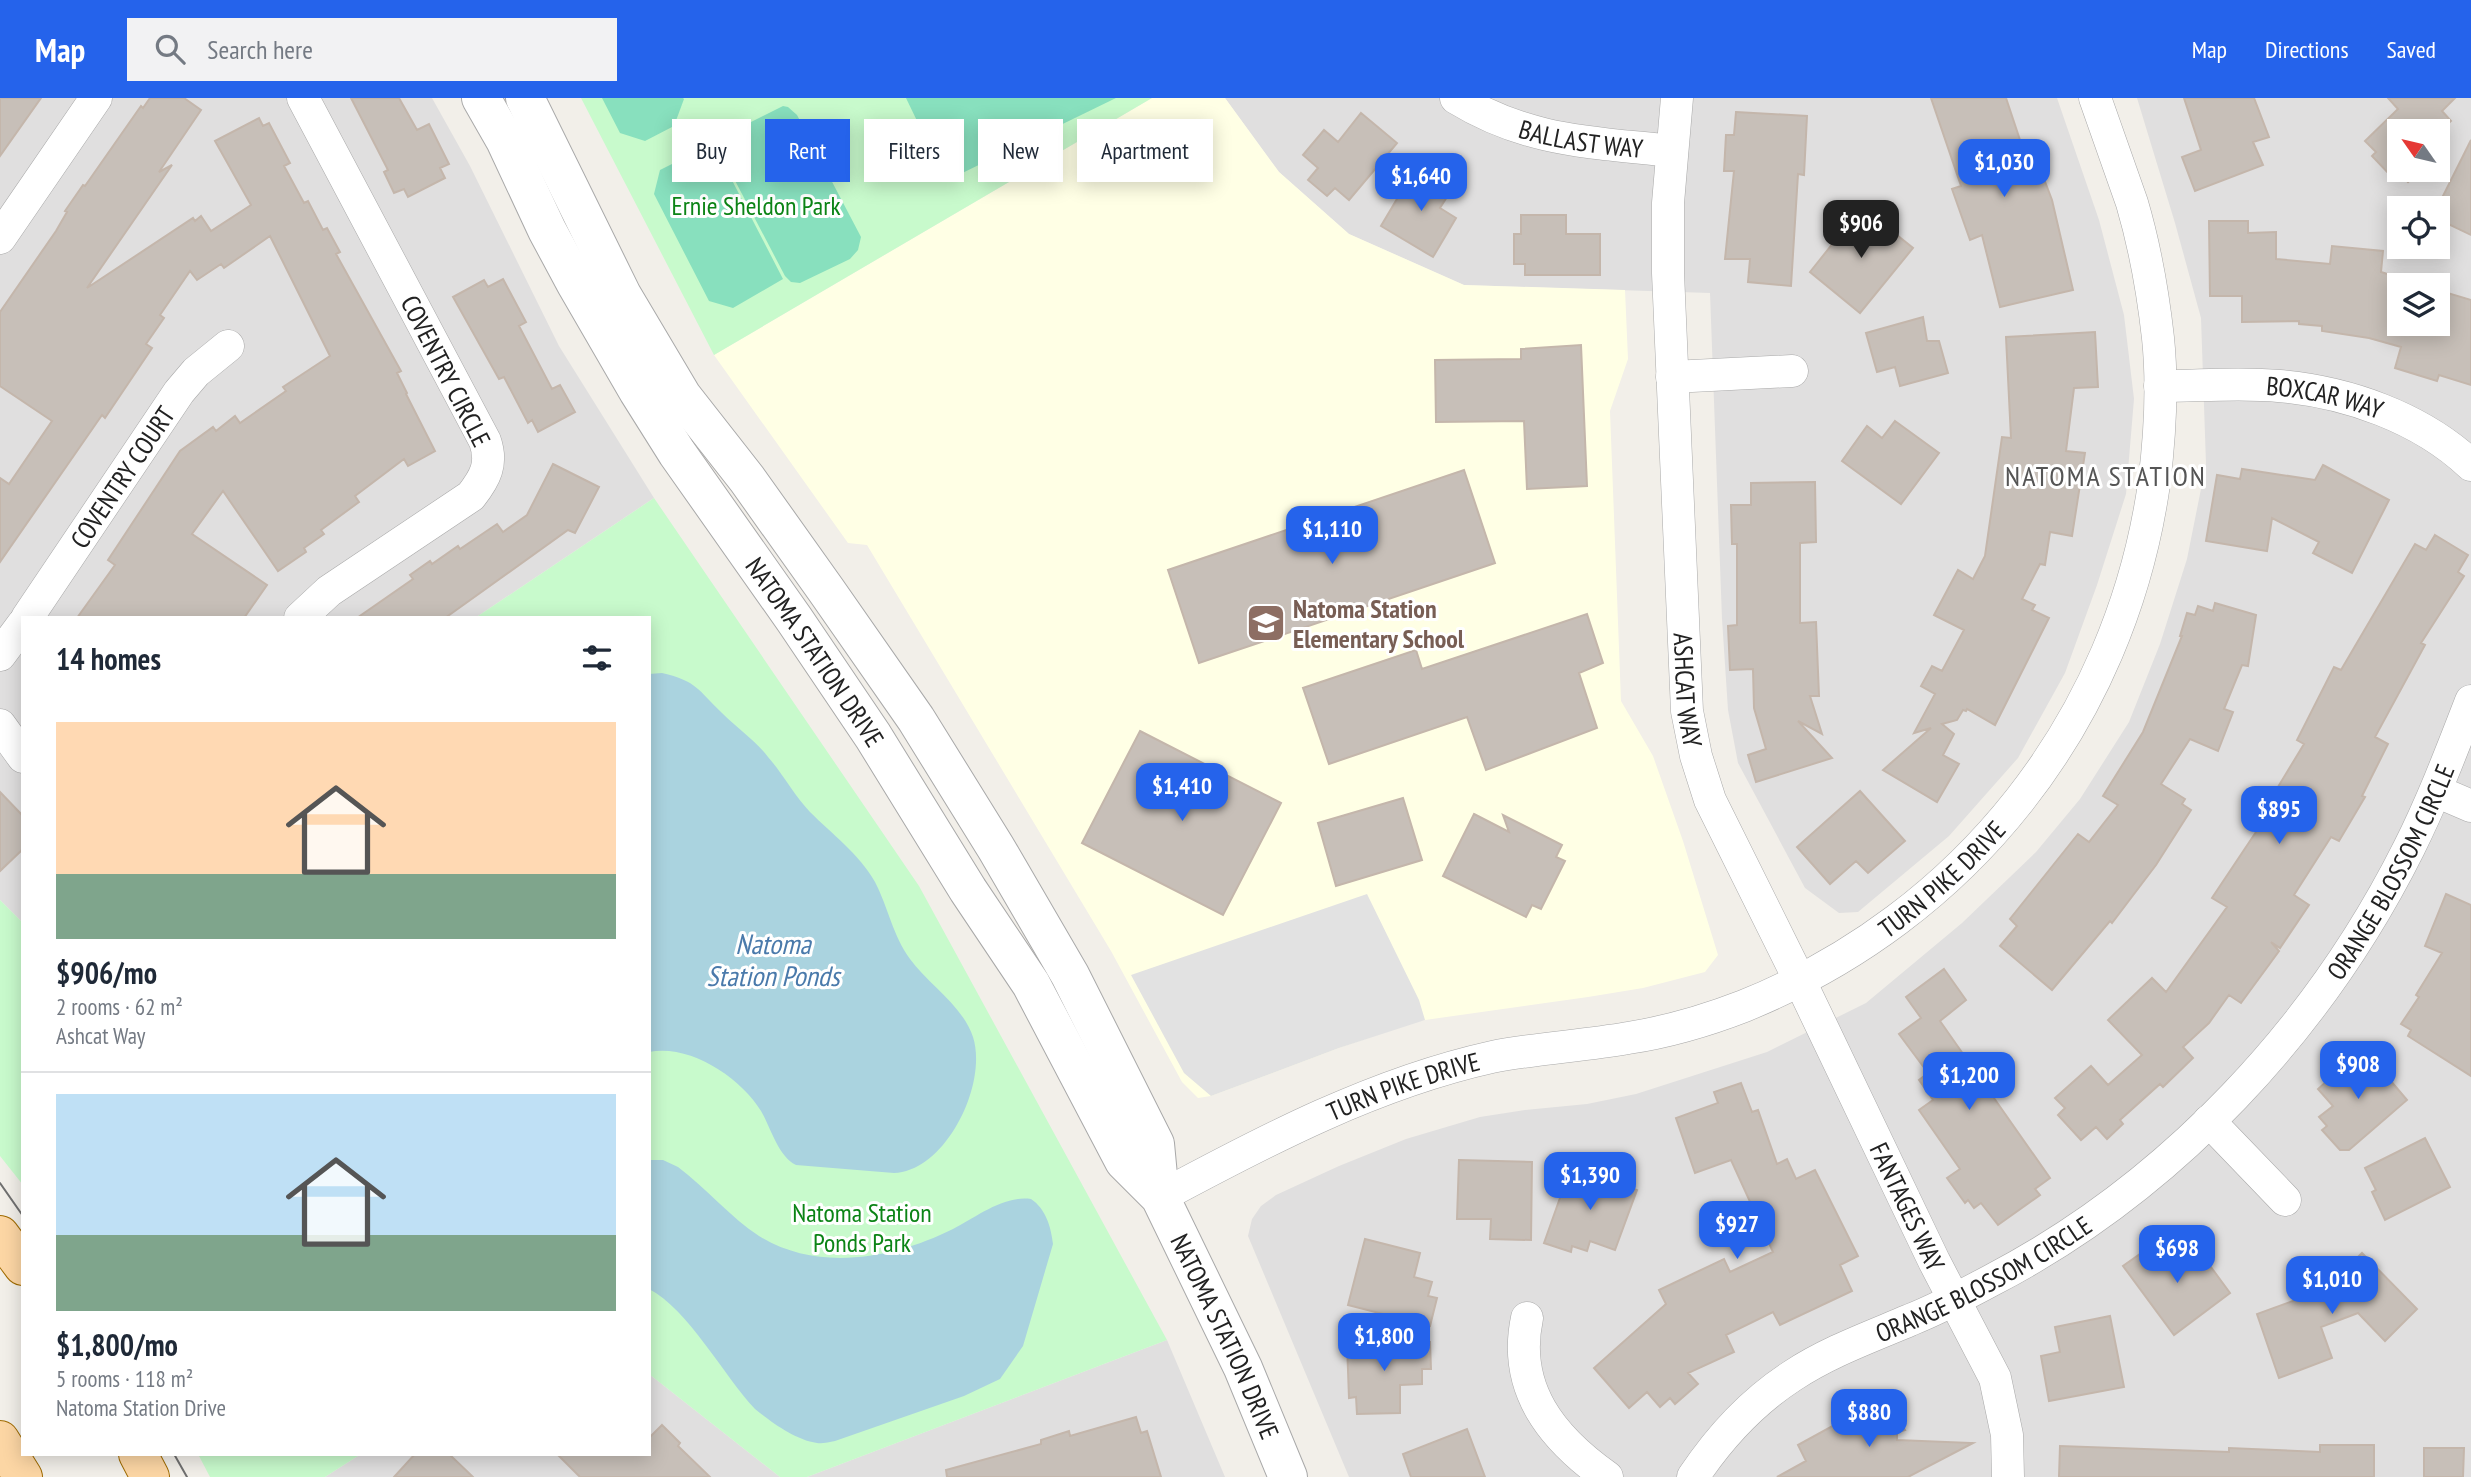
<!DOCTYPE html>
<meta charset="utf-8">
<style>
:root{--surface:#fff;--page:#f2f2f3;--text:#1f2937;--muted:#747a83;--line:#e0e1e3;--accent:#2563eb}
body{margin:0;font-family:"PT Sans Narrow",sans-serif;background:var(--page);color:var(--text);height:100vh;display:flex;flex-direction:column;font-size:26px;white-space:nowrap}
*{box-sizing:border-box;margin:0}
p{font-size:23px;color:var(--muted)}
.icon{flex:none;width:38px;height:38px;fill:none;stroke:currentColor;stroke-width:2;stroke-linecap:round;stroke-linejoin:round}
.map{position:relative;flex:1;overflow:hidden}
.sheet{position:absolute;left:21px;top:518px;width:630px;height:840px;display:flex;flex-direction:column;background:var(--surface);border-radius:0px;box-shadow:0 4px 18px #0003}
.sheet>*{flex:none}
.guide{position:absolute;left:672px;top:21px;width:665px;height:63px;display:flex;gap:14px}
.needle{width:46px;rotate:304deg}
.fabs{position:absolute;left:2387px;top:21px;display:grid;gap:14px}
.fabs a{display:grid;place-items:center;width:63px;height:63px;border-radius:0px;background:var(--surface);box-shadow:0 4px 18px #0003;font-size:35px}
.price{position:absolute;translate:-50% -60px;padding:0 16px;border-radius:14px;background:var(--accent);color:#fff;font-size:23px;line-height:46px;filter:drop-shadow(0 2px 4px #0008)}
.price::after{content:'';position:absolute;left:50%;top:42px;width:21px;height:16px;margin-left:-10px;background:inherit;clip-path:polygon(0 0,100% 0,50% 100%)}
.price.active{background:#222;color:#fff}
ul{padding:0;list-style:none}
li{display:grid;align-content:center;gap:14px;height:371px;padding:0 35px}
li+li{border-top:2px solid var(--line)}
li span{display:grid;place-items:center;height:217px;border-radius:0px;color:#555}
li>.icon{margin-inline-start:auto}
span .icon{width:126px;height:126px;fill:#fffc;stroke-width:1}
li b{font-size:30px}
h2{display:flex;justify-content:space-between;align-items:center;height:84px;padding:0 35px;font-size:30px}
.pill{padding:0 24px;border-radius:0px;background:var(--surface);box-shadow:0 4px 18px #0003;font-size:24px;line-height:63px}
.pill.active{background:var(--accent);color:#fff}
header{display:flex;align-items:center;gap:42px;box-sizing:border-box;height:98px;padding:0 35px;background:var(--accent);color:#fff}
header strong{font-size:33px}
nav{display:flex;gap:38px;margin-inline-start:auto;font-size:24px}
.search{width:490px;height:63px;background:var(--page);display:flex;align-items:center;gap:18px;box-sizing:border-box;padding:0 24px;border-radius:0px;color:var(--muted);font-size:26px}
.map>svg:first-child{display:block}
.residential{fill:#e0dfdf;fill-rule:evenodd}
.education{fill:#ffffe5}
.park{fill:#c8facc}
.pitch{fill:#88e0be}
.parking{fill:#e2e2e2}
.water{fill:#aad3df}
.building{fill:#c7bfb8;stroke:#c4b6ab;stroke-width:2}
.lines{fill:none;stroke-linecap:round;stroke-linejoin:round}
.minor-casing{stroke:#a9a9a9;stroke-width:33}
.tertiary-casing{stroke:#a9a9a9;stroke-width:40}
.primary-casing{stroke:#a06b00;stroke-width:40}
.minor{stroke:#fff;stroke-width:32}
.tertiary{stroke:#fff;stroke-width:38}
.primary{stroke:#fcd6a4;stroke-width:38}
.tram{stroke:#707070;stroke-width:2}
.labels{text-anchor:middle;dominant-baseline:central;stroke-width:6;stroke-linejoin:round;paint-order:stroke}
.street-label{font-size:26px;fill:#222;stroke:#fff}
.park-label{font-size:26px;fill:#0c8416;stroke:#fff}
.education-label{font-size:26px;font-weight:bold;fill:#785e54;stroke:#fff;text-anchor:start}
.neighbourhood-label{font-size:28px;letter-spacing:2px;fill:#555;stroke:#fff}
.water-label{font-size:28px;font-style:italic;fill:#4a7aab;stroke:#fff}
</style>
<header>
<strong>Map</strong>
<div class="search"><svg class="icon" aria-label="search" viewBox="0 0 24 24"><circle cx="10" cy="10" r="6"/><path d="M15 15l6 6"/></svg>Search here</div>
<nav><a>Map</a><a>Directions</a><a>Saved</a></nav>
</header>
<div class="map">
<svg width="2471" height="1379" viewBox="0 0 2471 1379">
<rect width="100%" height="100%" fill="#f2efe9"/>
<!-- residential -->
<path class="residential" d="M0,0H432L470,68L559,248L654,400L475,520H23V825L0,802Z
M1225,0H2057L2099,122L2124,217L2134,301L2126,396L2097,487L2065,575L2018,660L1949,738L1858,814L1839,815L1805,790L1738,665L1728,612L1722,521L1710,195L1464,187L1349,136L1279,74Z
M2137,0H2471V1379H1349L1248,1138L1252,1121L1261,1108L1276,1097L1339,1068L1406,1041L1480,1019L1525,1012L1587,1006L1636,996L1767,954L1866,905L1962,825L2036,754L2080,701L2129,624L2160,546L2187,461L2206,366L2201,220L2175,125ZM2399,33H2438V72H2399ZM2399,110H2438V149H2399ZM2399,187H2438V226H2399Z
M1167,1242L1225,1379H807Z
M649,1276L780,1379H325L361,1356H649Z"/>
<!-- education -->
<path class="education" d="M1152,0H1225L1279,74L1349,136L1464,187L1625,192L1628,261L1610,313L1621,603L1653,658L1683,743L1718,857L1705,874L1643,890L1588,899L1418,923L1339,950L1211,998L1198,1000L1182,984L1111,853L867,447L848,445L714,257Z"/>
<!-- park -->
<path class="park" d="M581,0H1152L714,257Z
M654,400L919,788L1167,1242L807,1379H780L649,1276V520H475Z
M0,802L23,825V1087L0,1058Z
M198,1356H361L325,1379H210Z"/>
<!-- pitch -->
<path class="pitch" d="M602,0H683L684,1L674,28L645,43L620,35Z
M906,0H1116L946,83Z
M783,8L788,9L797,17L861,139L858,152L850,161L800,185L791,184L785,178L719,52L721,42L727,36Z
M694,55L720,59L783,181L733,210L709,203L654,96L660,72Z"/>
<!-- parking -->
<path class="parking" d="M1367,796L1419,902L1425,922L1339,950L1211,998L1184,975L1131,877Z"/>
<!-- water -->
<path class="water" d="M662,575C697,583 698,592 722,615C737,630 755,642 768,659C783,676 794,697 810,714C832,736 859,756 875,784C888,809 893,838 910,861C929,887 963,908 973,939C988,986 946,1073 894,1075L796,1067C778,1058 771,1030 761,1013C740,979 690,946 649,954V576Z
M649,1062H663L678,1069C706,1090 730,1119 759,1138C818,1175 895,1160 953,1131C976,1119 1004,1097 1031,1101C1046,1111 1051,1129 1053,1146L1023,1248L1000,1281L964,1298L835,1343C829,1344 822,1346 817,1345C795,1342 771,1324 755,1311C724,1278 688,1211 649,1191Z"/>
<!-- building -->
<path class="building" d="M0,0H41L0,58Z
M150,0H184L201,12L159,74L172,67L87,190L193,120L195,123L201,118L211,133L251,107L215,43L259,20L263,28L269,25L290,65L284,68L304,105L308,103L323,132L327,130L340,154L336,156L401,273L397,275L407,295L406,296L435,353L408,368L404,361L355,398L359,404L321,432L324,436L304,450L306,454L278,473L223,393L192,436L267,487L244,520H77L115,467L108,462L180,353L213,329L216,333L235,318L240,325L286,293L283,289L330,258L270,138L224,170L221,166L197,182L190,173L160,217L164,220L146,246L152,250L105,320L102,317L0,464V380L9,386L52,323L0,288V214L56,133L67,114L65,113L83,87L85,88L141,8L143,10Z
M351,0H399L417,32L429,26L449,66L440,70L445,80L408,99L404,91L394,95L384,74L388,72Z
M1931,0H2006L2027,63L2036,60L2052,102L2073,192L2000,209L1982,137L1970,142L1952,91L1961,88Z
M2184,0H2254L2269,39L2253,44L2263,67L2195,93L2182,59L2201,52Z
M2388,0H2455L2442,13L2451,23L2438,35L2399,33V72H2420L2408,84L2396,72L2390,77L2372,58L2376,54L2365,43L2398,11Z
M1736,14L1807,18L1804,77L1798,76L1791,188L1748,184L1750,161H1725L1734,73H1724L1726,37H1734Z
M1361,15L1397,45L1349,102L1335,90L1327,98L1308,82L1318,70L1303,57L1324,32L1338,44Z
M2471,42V137L2438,121V108Z
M1416,69L1452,91L1440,110L1456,120L1433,159L1381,128Z
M1862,109L1913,150L1860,215L1810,174Z
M1521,117H1566V136H1600V177H1525V166H1514V136H1521Z
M2209,123H2248V135L2276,134V161L2330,166L2332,148L2383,153L2381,174L2423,187H2399V226H2438V192L2471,202V287L2439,277L2437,283L2395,270L2401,249L2369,240L2322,233V228L2299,226V223L2242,224V198H2210Z
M503,181L526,224L519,228L552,291L560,287L575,314L538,334L532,322L528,325L504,279L499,281L453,199L484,182L488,189Z
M1923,219L1927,243H1939L1948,275L1900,288L1895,269L1877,274L1866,235Z
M2095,234L2098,289L2074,290L2066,353L2085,355L2072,438L2050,434L2045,467L2040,466L2022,501L2035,507L2032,512L2049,520L1995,627L1967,611L1966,613L1963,612L1957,622L1942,626L1954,636L1943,657L1959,666L1937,704L1883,672L1931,630L1914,635L1935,596L1921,588L1932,568L1942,573L1964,532L1934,517L1958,472L1973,481L1985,458L2002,339L2011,340L2006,239Z
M1581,247L1587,388L1527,391L1524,323L1436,324L1435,262L1521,261V251Z
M1895,323L1939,355L1901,406L1842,363L1867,328L1882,340Z
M553,366L599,389L575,435L568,432L445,520H357L413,481L410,477L430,463L432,466L458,448L460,451L497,426L503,434L527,417Z
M2323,367L2389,402L2352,475L2313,455L2319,444L2272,420L2267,453L2206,443L2217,377L2240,381L2242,371L2315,382Z
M1464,372L1495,465L1199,565L1168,472Z
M1815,384L1816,444L1800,445V525L1816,524L1819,598H1810L1822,636L1798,623L1832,660L1756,684L1748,657L1766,651L1754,610L1753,571L1730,572L1728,528L1737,527V446H1732L1731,407H1751V385Z
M2435,437L2468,457L2458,474L2464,478L2421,545L2425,547L2375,639L2388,646L2362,698L2365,699L2339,743L2331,739L2294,797L2309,807L2280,850L2271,844L2279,853L2241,905L2229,897L2209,925L2183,949L2193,960L2163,989L2160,986L2120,1022L2123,1026L2107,1041L2096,1029L2081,1042L2058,1017L2065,1010L2055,1000L2091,968L2108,987L2142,957L2108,922L2152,880L2166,894L2227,809L2212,800L2262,725L2258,722L2304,646L2297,642L2334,569L2341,572L2415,446L2426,452Z
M2215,505L2256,517L2248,568L2242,567L2224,611L2233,614L2218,653L2190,641L2161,686L2185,701L2182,706L2191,712L2156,767L2112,825L2110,823L2052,892L2000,848L2017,828L2010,821L2078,736L2089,744L2118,707L2103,698L2143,634L2182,538H2180L2187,515L2195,517L2198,508L2213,513Z
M1587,516L1603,565L1579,575L1597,630L1486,672L1467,619L1329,666L1303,590L1416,552L1422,571Z
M1140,633L1281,705L1223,817L1082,745Z
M1860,693L1905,743L1868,775L1856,763L1830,786L1797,749Z
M0,694L23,718V751L0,773Z
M1403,700L1422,762L1336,788L1318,725Z
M1474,716L1509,734L1503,717L1562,747L1556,759L1565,763L1541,811L1532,807L1526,819L1443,778Z
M2446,796L2471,807V978L2408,938L2411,932L2401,926L2419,899L2416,897L2442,855L2425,848Z
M1944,871L1966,902L1940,923L2050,1080L2035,1091L2040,1097L1998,1127L1981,1105L1974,1110L1968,1102L1965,1105L1947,1080L1960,1071L1919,1012L1933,1002L1919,982L1928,975L1899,936L1921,920L1906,899Z
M2358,955H2367L2407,1002L2349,1052H2340L2322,1032L2327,1028L2319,1019L2333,1008L2318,991Z
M1741,985L1752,1014L1758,1012L1777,1066L1787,1061L1796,1081L1815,1072L1858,1158L1840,1167L1852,1193L1780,1227L1773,1214L1726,1237L1734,1254L1688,1275L1698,1286L1675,1306L1670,1300L1660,1309L1647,1294L1629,1310L1594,1270L1666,1206L1659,1192L1724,1161L1730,1174L1773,1154L1731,1062L1695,1075L1676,1020L1718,1005L1714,994Z
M2425,1040L2450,1089L2385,1122L2372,1094L2376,1092L2365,1070Z
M1459,1062L1532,1064L1531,1142L1490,1141L1491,1121H1457Z
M1571,1069L1637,1092L1615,1152L1590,1143L1587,1153L1572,1148L1571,1154L1544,1145Z
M1365,1141L1420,1155L1414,1179L1432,1184L1428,1198L1437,1200L1430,1228L1348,1207Z
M2194,1146L2230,1195L2174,1237L2123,1168L2147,1151L2151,1158L2160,1152L2169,1164Z
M2362,1155L2417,1211L2385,1243L2358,1215L2321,1229L2332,1260L2279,1280L2257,1216L2326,1191Z
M2110,1218L2124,1289L2049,1303L2041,1258L2060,1254L2055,1229Z
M1430,1244L1431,1271H1422V1286L1400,1287V1315L1357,1316L1356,1299L1349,1300L1347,1245Z
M1876,1304L1881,1313L1891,1307L1905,1332L1897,1334V1342L1973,1345L1908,1379H1777L1806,1363L1798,1347Z
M1136,1319L1141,1335L1147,1333L1161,1379H947L946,1372L1041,1346V1342L1069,1333L1070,1338Z
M662,1327L680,1345L678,1348L710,1379H580L557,1356H649V1340Z
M1467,1331L1485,1379H1411L1403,1356Z
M2320,1347H2374V1379H2059L2060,1348L2229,1354V1350L2320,1354Z
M2424,1350H2464L2463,1379H2424Z
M415,1356H449L473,1379H394Z"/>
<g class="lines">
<!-- minor casing -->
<g class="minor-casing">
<g id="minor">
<path id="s1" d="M1456,0C1528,44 1591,44 1672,53"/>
<path id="s2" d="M1677,0L1668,105V175L1687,613L1696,658L1710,702L1800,883L1934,1163L1995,1280L2007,1337L2008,1379"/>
<path d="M0,140L96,0"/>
<path d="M1672,279L1792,273"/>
<path id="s3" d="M2160,288C2199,288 2241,284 2279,288C2347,294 2420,319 2471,367"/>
<path id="s4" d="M27,520L179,294L196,274L228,248"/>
<path d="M300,520L329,493L471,398C485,380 493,366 485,343L303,0"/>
<path d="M0,557L23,526"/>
<path d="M0,627L23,659"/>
<path d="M2436,693L2471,708"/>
<path d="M2209,1023L2285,1102"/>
<path id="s5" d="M1160,1099C1266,1042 1375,985 1492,959C1537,950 1583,948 1628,940C1667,934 1708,922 1744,908C1966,818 2120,623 2154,386C2160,338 2163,288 2158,240C2153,195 2145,149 2132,105C2120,70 2107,35 2095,0"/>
<path d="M1527,1220C1512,1291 1552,1340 1607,1379"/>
<path id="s6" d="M1693,1379C1719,1340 1752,1304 1792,1278C1828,1254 1870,1239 1910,1222C1938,1211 1966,1196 1992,1182C2172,1088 2319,930 2409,750C2433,702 2452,652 2471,603"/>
</g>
</g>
<!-- tertiary casing -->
<g class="tertiary-casing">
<g id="tertiary">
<path id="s7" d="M481,0L505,42L547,132L576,186L638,293L677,355L794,521L873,638L968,792L1031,886L1124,1063L1160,1099L1243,1270L1288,1379"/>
<path d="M525,0L622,197L682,298L747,381L826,492L916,621L996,750L1070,877L1155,1046L1160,1099"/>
</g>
</g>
<!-- primary casing -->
<g class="primary-casing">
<path id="primary" d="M0,1137L23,1168
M0,1342L23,1379
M138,1356L150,1379"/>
</g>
<!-- minor -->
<use href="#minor" class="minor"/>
<!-- tertiary -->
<use href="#tertiary" class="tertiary"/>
<!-- primary -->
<use href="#primary" class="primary"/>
<!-- tram -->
<path class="tram" d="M0,1085L23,1118
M174,1356L187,1379"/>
</g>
<!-- icons -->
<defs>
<g id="school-square" transform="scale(2.0125)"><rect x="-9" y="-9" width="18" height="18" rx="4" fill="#8d6e63" stroke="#fff"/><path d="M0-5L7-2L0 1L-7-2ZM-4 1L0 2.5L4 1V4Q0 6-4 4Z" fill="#fff"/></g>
</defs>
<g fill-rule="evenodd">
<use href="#school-square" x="1266" y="525"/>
</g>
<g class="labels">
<!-- street labels -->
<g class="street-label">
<text stroke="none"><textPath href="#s1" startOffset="133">BALLAST WAY</textPath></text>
<text transform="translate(446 273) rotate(63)">COVENTRY CIRCLE</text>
<text stroke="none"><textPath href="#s3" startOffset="166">BOXCAR WAY</textPath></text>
<text stroke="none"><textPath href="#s4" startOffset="170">COVENTRY COURT</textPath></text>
<text stroke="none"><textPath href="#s7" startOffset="648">NATOMA STATION DRIVE</textPath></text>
<text stroke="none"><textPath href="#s2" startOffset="593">ASHCAT WAY</textPath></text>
<text stroke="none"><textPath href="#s6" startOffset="945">ORANGE BLOSSOM CIRCLE</textPath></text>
<text stroke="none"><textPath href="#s5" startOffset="856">TURN PIKE DRIVE</textPath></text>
<text stroke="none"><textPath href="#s5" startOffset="268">TURN PIKE DRIVE</textPath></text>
<text stroke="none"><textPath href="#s2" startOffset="1158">FANTAGES WAY</textPath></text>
<text stroke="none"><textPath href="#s6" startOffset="357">ORANGE BLOSSOM CIRCLE</textPath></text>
<text stroke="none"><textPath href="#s7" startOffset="1449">NATOMA STATION DRIVE</textPath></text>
</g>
<!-- park labels -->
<g class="park-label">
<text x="756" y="107">Ernie Sheldon Park</text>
<text x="862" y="1114">Natoma Station<tspan x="862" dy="30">Ponds Park</tspan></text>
</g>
<!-- education labels -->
<g class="education-label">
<text x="1293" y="510">Natoma Station<tspan x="1293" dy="30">Elementary School</tspan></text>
</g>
<!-- neighbourhood labels -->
<g class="neighbourhood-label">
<text x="2106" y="377">NATOMA STATION</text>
</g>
<!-- water labels -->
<g class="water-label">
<text x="773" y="845">Natoma<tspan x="773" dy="32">Station Ponds</tspan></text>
</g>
</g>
</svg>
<div class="fabs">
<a><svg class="needle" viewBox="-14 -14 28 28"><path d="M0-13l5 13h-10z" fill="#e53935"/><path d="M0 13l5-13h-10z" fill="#747a83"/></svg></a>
<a><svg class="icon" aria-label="locate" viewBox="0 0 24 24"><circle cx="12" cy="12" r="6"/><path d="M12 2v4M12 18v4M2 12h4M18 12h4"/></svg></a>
<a><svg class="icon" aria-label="layers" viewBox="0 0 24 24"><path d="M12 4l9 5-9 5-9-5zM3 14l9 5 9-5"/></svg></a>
</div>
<b class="price" style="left:2004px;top:101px">$1,030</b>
<b class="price" style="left:1421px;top:115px">$1,640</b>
<b class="price active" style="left:1861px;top:162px">$906</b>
<b class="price" style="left:1332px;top:468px">$1,110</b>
<b class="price" style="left:1182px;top:725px">$1,410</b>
<b class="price" style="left:2279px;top:748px">$895</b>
<b class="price" style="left:2358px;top:1003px">$908</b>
<b class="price" style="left:1969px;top:1014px">$1,200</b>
<b class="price" style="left:1590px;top:1114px">$1,390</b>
<b class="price" style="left:1737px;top:1163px">$927</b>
<b class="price" style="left:2177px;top:1187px">$698</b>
<b class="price" style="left:2332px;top:1218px">$1,010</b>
<b class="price" style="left:1384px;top:1275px">$1,800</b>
<b class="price" style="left:1869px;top:1351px">$880</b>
<div class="guide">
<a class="pill">Buy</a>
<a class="pill active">Rent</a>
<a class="pill">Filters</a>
<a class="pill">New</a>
<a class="pill">Apartment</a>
</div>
<section class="sheet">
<h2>14 homes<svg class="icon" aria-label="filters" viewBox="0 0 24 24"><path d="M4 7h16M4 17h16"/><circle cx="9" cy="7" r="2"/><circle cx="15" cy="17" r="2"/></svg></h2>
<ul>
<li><span style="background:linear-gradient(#ffd9b3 70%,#7fa58c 0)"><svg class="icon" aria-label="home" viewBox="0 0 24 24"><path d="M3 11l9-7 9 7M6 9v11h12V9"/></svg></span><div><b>$906/mo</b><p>2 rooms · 62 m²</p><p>Ashcat Way</p></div></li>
<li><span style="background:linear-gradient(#bfe0f5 65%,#7fa58c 0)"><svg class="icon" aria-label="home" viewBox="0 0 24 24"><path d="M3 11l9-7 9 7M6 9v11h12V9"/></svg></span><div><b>$1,800/mo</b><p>5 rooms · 118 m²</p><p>Natoma Station Drive</p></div></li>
</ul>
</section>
</div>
